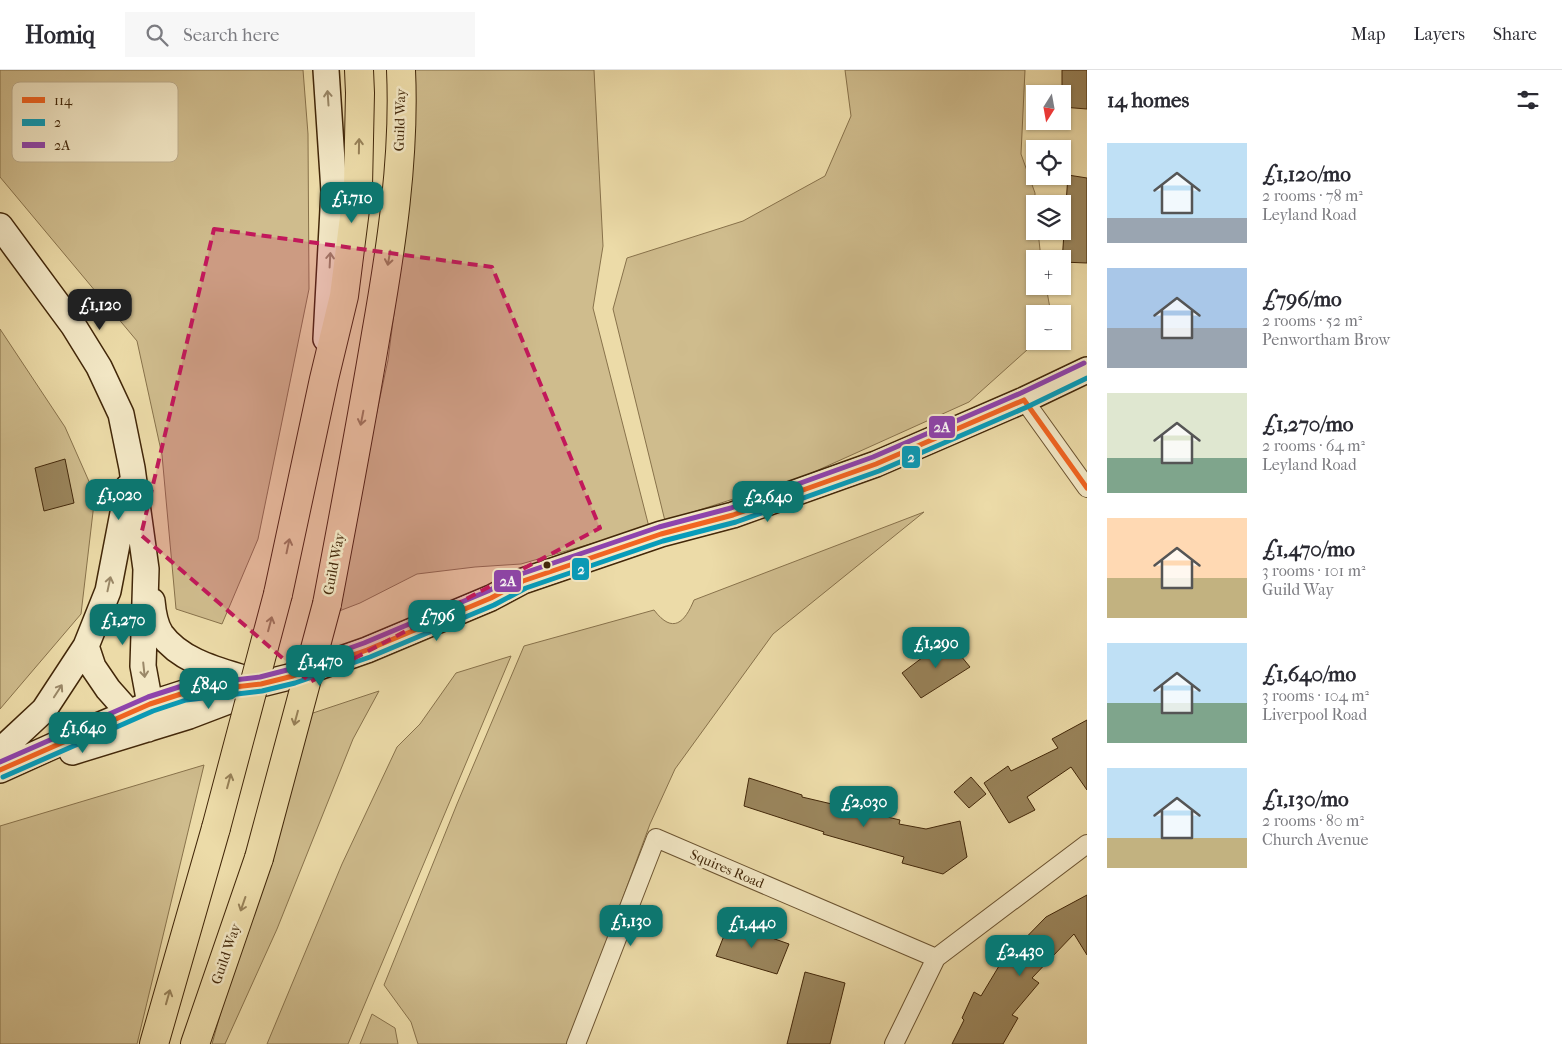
<!DOCTYPE html>
<meta charset="utf-8">
<style>
:root{--surface:#fff;--page:#f7f7f7;--text:#2b2b33;--muted:#7c7c81;--line:#e1e1e2;--accent:#0f766e}
body{margin:0;font-family:"IM FELL French Canon",serif;background:var(--page);color:var(--text);height:100vh;display:flex;flex-direction:column;font-size:19px;white-space:nowrap}
*{box-sizing:border-box;margin:0}
p{font-size:16px;color:var(--muted)}
.icon{flex:none;width:28px;height:28px;fill:none;stroke:currentColor;stroke-width:2;stroke-linecap:round;stroke-linejoin:round}
.map{position:relative;flex:1;overflow:hidden}
.details{display:flex;flex-direction:column;background:var(--surface);width:475px}
.details>*{flex:none}
.needle{width:32px;rotate:191deg}
.fabs{position:absolute;left:1026px;top:15px;display:grid;gap:10px}
.fabs a{display:grid;place-items:center;width:45px;height:45px;border-radius:0px;background:var(--surface);box-shadow:0 1px 4px #0004;font-size:25px}
.price{position:absolute;translate:-50% -42px;padding:0 11px;border-radius:10px;background:var(--accent);color:#fff;font-size:16px;line-height:32px;filter:drop-shadow(0 1px 2px #0008)}
.price::after{content:'';position:absolute;left:50%;top:30px;width:15px;height:11px;margin-left:-8px;background:inherit;clip-path:polygon(0 0,100% 0,50% 100%)}
.price.current{background:#222;color:#fff}
ul{padding:0;list-style:none}
li{display:flex;align-items:center;gap:15px;height:125px;padding:0 20px}
li span{display:grid;place-items:center;flex:none;width:140px;height:100px;border-radius:0px;color:#555}
li>.icon{margin-inline-start:auto}
span .icon{width:60px;height:60px;fill:#fffc;stroke-width:1}
li b{font-size:21px}
h2{display:flex;justify-content:space-between;align-items:center;height:60px;padding:0 20px;font-size:21px}
header{display:flex;align-items:center;gap:30px;box-sizing:border-box;height:70px;padding:0 25px;background:var(--surface);border-bottom:1px solid var(--line)}
header strong{font-size:24px}
nav{display:flex;gap:28px;margin-inline-start:auto;font-size:18px}
.search{width:350px;height:45px;background:var(--page);display:flex;align-items:center;gap:12px;box-sizing:border-box;padding:0 18px;border-radius:0px;color:var(--muted);font-size:19px}
main{display:flex;flex:1;min-height:0}
.map>svg:first-child{display:block}
.green{fill:#cfbc8d;stroke:#88724b}
.building{fill:#9a855c;stroke:#422709}
.lines{fill:none;stroke-linecap:round;stroke-linejoin:round}
.street-casing{stroke:#6c5431;stroke-width:20}
.secondary-casing{stroke:#422709;stroke-width:28}
.highway-casing{stroke:#422709;stroke-width:30}
.street{stroke:#f3e8c6;stroke-width:18}
.secondary{stroke:#f3e8c6;stroke-width:25}
.highway{stroke:#ecdba8;stroke-width:28}
.highway-bridge-casing{stroke:#422709;stroke-width:30;stroke-linecap:butt}
.highway-bridge{stroke:#ecdba8;stroke-width:28}
.bus-1-casing{stroke:#f3e8c6;stroke-width:9}
.bus-2-casing{stroke:#f3e8c6;stroke-width:9}
.bus-3-casing{stroke:#f3e8c6;stroke-width:9}
.bus-1{stroke:#f26522;stroke-width:5}
.bus-2{stroke:#079cba;stroke-width:5}
.bus-3{stroke:#8e44ad;stroke-width:5}
.oneway{stroke:#9a8868}
.oneway2{stroke:#978158}
.marked{fill:#c2185b;fill-opacity:0.2;stroke:#c2185b;stroke-width:4;stroke-dasharray:10 6;stroke-linejoin:round}
.bus-dot{fill:#422709;stroke:#f3e8c6;stroke-width:2}
.labels{text-anchor:middle;dominant-baseline:central;stroke-width:5;stroke-linejoin:round;paint-order:stroke}
.street-label{font-size:14px;fill:#422709;stroke:#f3e8c6}
.key{fill:#f3e8c6;stroke:#beae8d;stroke-width:1}
.key-label{font-size:14px;fill:#422709}
.line-badge{stroke:#f3e8c6;stroke-width:2}
.badge-label{font-size:14px;text-anchor:middle;font-weight:bold;fill:#fff}
</style>
<header>
<strong>Homiq</strong>
<div class="search"><svg class="icon" aria-label="search" viewBox="0 0 24 24"><circle cx="10" cy="10" r="6"/><path d="M15 15l6 6"/></svg>Search here</div>
<nav><a>Map</a><a>Layers</a><a>Share</a></nav>
</header>
<main>
<div class="map">
<svg width="1087" height="974" viewBox="0 0 1087 974">
<rect width="100%" height="100%" fill="#ecdba8"/>
<filter id="stains"><feTurbulence type="fractalNoise" baseFrequency=".004" numOctaves="4"/><feColorMatrix values="0 0 0 0 .2 0 0 0 0 .09 0 0 0 0 .02 0 0 0 .5 -.17"/></filter>
<radialGradient id="worn" r=".72"><stop offset=".6" stop-color="#630" stop-opacity="0"/><stop offset="1" stop-color="#630" stop-opacity=".3"/></radialGradient>
<!-- green -->
<path class="green" d="M0,0H303L308,64L309,219L258,469L222,554L176,539L162,385L137,271L0,107Z
M410,0H594L603,176L593,238L649,457L521,494L475,497L417,504L360,533L334,543L388,290L411,112Z
M845,0H1025L1021,84L1035,123V161H1038L1041,189H1035V216H1046L1051,244H1035V271H1037L969,332L805,406L665,451L613,239L627,188L743,151L825,106L851,46Z
M0,259L65,357L95,425L81,544L0,639Z
M924,442L773,564L675,699L650,754L569,974H418L411,952L384,915L457,734L524,576L654,540C673,565 685,552 694,530Z
M511,586L348,974H267L342,794L397,677L420,654L456,603Z
M379,621L353,669L277,859L225,974H212L304,646Z
M204,695L137,974H0V756Z
M372,944L395,958L398,974H360Z"/>
<!-- building -->
<path class="building" d="M1062,0H1087V39L1062,37Z
M1068,105L1087,108V193L1062,192Z
M65,389L74,433L44,441L35,398Z
M947,569L970,597L921,628L902,603Z
M1087,650V720L1071,697L1027,727L1035,740L1009,753L984,713L1008,696L1011,701L1058,678L1052,669Z
M971,707L986,724L969,738L954,722Z
M749,708L802,725V727L900,750L899,754L926,759L960,751L967,787L943,804L902,793L904,787L823,764L824,762L744,736Z
M1087,825V885L1074,864L1032,908L1039,913L1012,945L1018,948L1003,974H952L964,950L962,948L974,922L981,926L1005,886L1007,887L1046,847Z
M729,853L789,874L777,904L716,886Z
M805,902L845,913L830,974H787Z"/>
<g class="lines">
<!-- street casing -->
<g class="street-casing">
<path id="street" d="M1024,330L1087,418
M576,974L656,768L936,888
M894,974L936,888L1087,774"/>
</g>
<!-- secondary casing -->
<g class="secondary-casing">
<path id="secondary" d="M326,0L334,121L326,269
M0,156L73,255L99,297L121,344L132,398L146,499L143,596L150,634L151,649L148,659
M152,531C153,542 155,555 161,564C182,593 222,601 253,611
M86,576L93,597L108,619L139,654
M0,681L44,640L86,576L108,521L128,417
M72,682L189,646L231,630L244,623
M0,700L93,658L150,634L184,623L261,614L293,606L367,580L491,528L523,511L661,464L733,445L876,394L1024,330L1087,300"/>
</g>
<!-- highway casing -->
<g class="highway-casing">
<path id="highway" d="M278,524L324,309L344,226L358,116L360,23L359,0
M327,534C344,444 361,354 376,264C391,179 405,87 401,0
M154,974L216,758
M195,974L259,788"/>
</g>
<!-- street -->
<use href="#street" class="street"/>
<!-- secondary -->
<use href="#secondary" class="secondary"/>
<!-- highway -->
<use href="#highway" class="highway"/>
<!-- highway-bridge casing -->
<g class="highway-bridge-casing">
<path id="highway-bridge" d="M216,758L278,524
M259,788L327,534"/>
</g>
<!-- highway-bridge -->
<use href="#highway-bridge" class="highway-bridge"/>
<!-- bus-1 casing -->
<g class="bus-1-casing">
<path id="bus-1" d="M1024,330L1087,418
M0,700L150,634L184,623L261,614L293,606L367,580L491,528L523,511L661,464L733,445L876,394L1024,330"/>
</g>
<!-- bus-2 casing -->
<g class="bus-2-casing">
<path id="bus-2" d="M3,707L153,641L186,630L262,621L295,613L370,587L494,535L526,518L663,471L736,452L879,401L1027,337L1087,308"/>
</g>
<!-- bus-3 casing -->
<g class="bus-3-casing">
<path id="bus-3" d="M0,692L148,627L182,616L260,607L291,599L364,573L488,521L521,504L659,457L731,438L873,387L1021,323L1084,293"/>
</g>
<!-- bus-1 -->
<use href="#bus-1" class="bus-1"/>
<!-- bus-2 -->
<use href="#bus-2" class="bus-2"/>
<!-- bus-3 -->
<use href="#bus-3" class="bus-3"/>
</g>
<!-- one-way arrows -->
<defs><path id="oneway-shaft" d="M-6 0H5M1.5-3L5.5 0L1.5 3" fill="none" stroke-width="1.6" stroke-linecap="round" stroke-linejoin="round" transform="scale(1.25)"/></defs>
<g class="oneway">
<use href="#oneway-shaft" transform="translate(328 28) rotate(-94)"/>
<use href="#oneway-shaft" transform="translate(330 190) rotate(-87)"/>
<use href="#oneway-shaft" transform="translate(109 514) rotate(-78)"/>
<use href="#oneway-shaft" transform="translate(144 600) rotate(84)"/>
<use href="#oneway-shaft" transform="translate(58 621) rotate(-57)"/>
</g>
<g class="oneway2">
<use href="#oneway-shaft" transform="translate(359 76) rotate(-89)"/>
<use href="#oneway-shaft" transform="translate(389 188) rotate(100)"/>
<use href="#oneway-shaft" transform="translate(362 348) rotate(101)"/>
<use href="#oneway-shaft" transform="translate(288 476) rotate(-78)"/>
<use href="#oneway-shaft" transform="translate(270 554) rotate(-75)"/>
<use href="#oneway-shaft" transform="translate(296 648) rotate(105)"/>
<use href="#oneway-shaft" transform="translate(229 711) rotate(-75)"/>
<use href="#oneway-shaft" transform="translate(243 834) rotate(109)"/>
<use href="#oneway-shaft" transform="translate(168 927) rotate(-74)"/>
</g>
<!-- marked area -->
<path class="marked" d="M214,159L492,197L600,458L310,612L141,465Z"/>
<!-- markers -->
<circle class="bus-dot" cx="547" cy="495" r="4.5"/>
<g class="labels">
<!-- street labels -->
<g class="street-label">
<text transform="translate(400 50) rotate(-88)">Guild Way</text>
<text transform="translate(334 494) rotate(-79)">Guild Way</text>
<text transform="translate(727 799) rotate(23)">Squires Road</text>
<text transform="translate(226 884) rotate(-71)">Guild Way</text>
</g>
</g>
<!-- legend -->
<rect x="12" y="12" width="166" height="80" rx="8" class="key"/>
<rect x="22" y="27" width="23" height="6" fill="#f26522"/>
<rect x="22" y="49" width="23" height="7" fill="#079cba"/>
<rect x="22" y="72" width="23" height="6" fill="#8e44ad"/>
<g class="key-label">
<text x="54" y="35">114</text>
<text x="54" y="57">2</text>
<text x="54" y="80">2A</text>
</g>
<g class="line-badge">
<rect x="928" y="345" width="28" height="24" rx="5" fill="#8e44ad"/>
<rect x="901" y="375" width="20" height="24" rx="5" fill="#079cba"/>
<rect x="571" y="487" width="19" height="24" rx="5" fill="#079cba"/>
<rect x="493" y="499" width="29" height="24" rx="5" fill="#8e44ad"/>
</g>
<g class="badge-label">
<text x="942" y="362">2A</text>
<text x="911" y="392">2</text>
<text x="581" y="504">2</text>
<text x="508" y="516">2A</text>
</g>
<rect width="100%" height="100%" filter="url(#stains)"/>
<rect width="100%" height="100%" fill="url(#worn)"/>
</svg>
<div class="fabs">
<a><svg class="needle" viewBox="-14 -14 28 28"><path d="M0-13l5 13h-10z" fill="#e53935"/><path d="M0 13l5-13h-10z" fill="#7c7c81"/></svg></a>
<a><svg class="icon" aria-label="locate" viewBox="0 0 24 24"><circle cx="12" cy="12" r="6"/><path d="M12 2v4M12 18v4M2 12h4M18 12h4"/></svg></a>
<a><svg class="icon" aria-label="layers" viewBox="0 0 24 24"><path d="M12 4l9 5-9 5-9-5zM3 14l9 5 9-5"/></svg></a>
<a>+</a>
<a>−</a>
</div>
<b class="price" style="left:352px;top:154px">£1,710</b>
<b class="price current" style="left:100px;top:261px">£1,120</b>
<b class="price" style="left:119px;top:451px">£1,020</b>
<b class="price" style="left:768px;top:453px">£2,640</b>
<b class="price" style="left:437px;top:572px">£796</b>
<b class="price" style="left:123px;top:576px">£1,270</b>
<b class="price" style="left:936px;top:599px">£1,290</b>
<b class="price" style="left:320px;top:617px">£1,470</b>
<b class="price" style="left:209px;top:640px">£840</b>
<b class="price" style="left:83px;top:684px">£1,640</b>
<b class="price" style="left:864px;top:758px">£2,030</b>
<b class="price" style="left:631px;top:877px">£1,130</b>
<b class="price" style="left:752px;top:879px">£1,440</b>
<b class="price" style="left:1020px;top:907px">£2,430</b>
</div>
<section class="details">
<h2>14 homes<svg class="icon" aria-label="filters" viewBox="0 0 24 24"><path d="M4 7h16M4 17h16"/><circle cx="9" cy="7" r="2"/><circle cx="15" cy="17" r="2"/></svg></h2>
<ul>
<li><span style="background:linear-gradient(#bfe0f5 75%,#9aa5b1 0)"><svg class="icon" aria-label="home" viewBox="0 0 24 24"><path d="M3 11l9-7 9 7M6 9v11h12V9"/></svg></span><div><b>£1,120/mo</b><p>2 rooms · 78 m²</p><p>Leyland Road</p></div></li>
<li><span style="background:linear-gradient(#a9c7e8 60%,#9aa5b1 0)"><svg class="icon" aria-label="home" viewBox="0 0 24 24"><path d="M3 11l9-7 9 7M6 9v11h12V9"/></svg></span><div><b>£796/mo</b><p>2 rooms · 52 m²</p><p>Penwortham Brow</p></div></li>
<li><span style="background:linear-gradient(#dfe7d0 65%,#7fa58c 0)"><svg class="icon" aria-label="home" viewBox="0 0 24 24"><path d="M3 11l9-7 9 7M6 9v11h12V9"/></svg></span><div><b>£1,270/mo</b><p>2 rooms · 64 m²</p><p>Leyland Road</p></div></li>
<li><span style="background:linear-gradient(#ffd9b3 60%,#c2b280 0)"><svg class="icon" aria-label="home" viewBox="0 0 24 24"><path d="M3 11l9-7 9 7M6 9v11h12V9"/></svg></span><div><b>£1,470/mo</b><p>3 rooms · 101 m²</p><p>Guild Way</p></div></li>
<li><span style="background:linear-gradient(#bfe0f5 60%,#7fa58c 0)"><svg class="icon" aria-label="home" viewBox="0 0 24 24"><path d="M3 11l9-7 9 7M6 9v11h12V9"/></svg></span><div><b>£1,640/mo</b><p>3 rooms · 104 m²</p><p>Liverpool Road</p></div></li>
<li><span style="background:linear-gradient(#bfe0f5 70%,#c2b280 0)"><svg class="icon" aria-label="home" viewBox="0 0 24 24"><path d="M3 11l9-7 9 7M6 9v11h12V9"/></svg></span><div><b>£1,130/mo</b><p>2 rooms · 80 m²</p><p>Church Avenue</p></div></li>
</ul>
</section>
</main>
